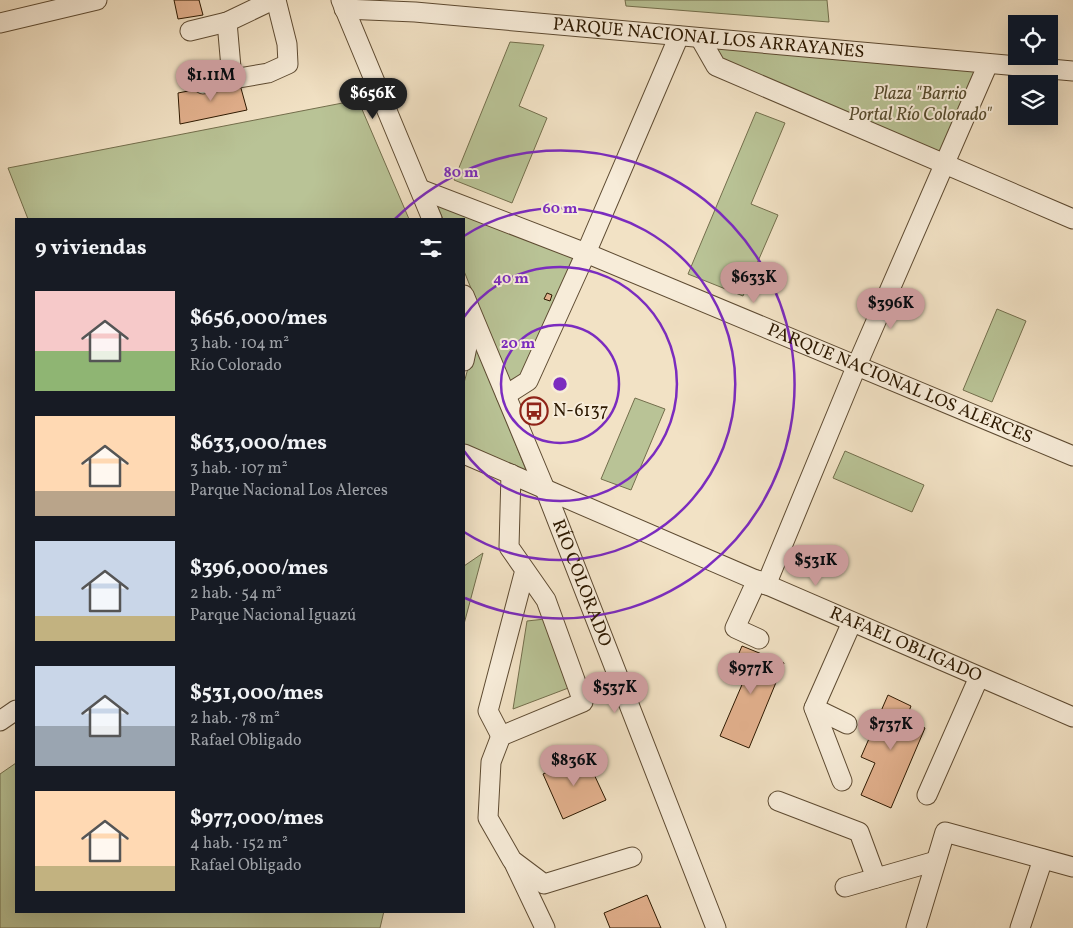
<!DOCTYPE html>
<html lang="es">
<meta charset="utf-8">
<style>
:root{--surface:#171b24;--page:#242831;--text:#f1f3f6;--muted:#9ea1a6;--accent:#c59692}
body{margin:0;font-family:Vollkorn,serif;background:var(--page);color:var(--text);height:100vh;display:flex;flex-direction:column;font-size:19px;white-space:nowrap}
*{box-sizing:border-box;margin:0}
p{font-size:16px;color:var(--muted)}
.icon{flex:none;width:28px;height:28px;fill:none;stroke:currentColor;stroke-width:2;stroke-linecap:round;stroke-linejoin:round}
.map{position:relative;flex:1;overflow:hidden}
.drawer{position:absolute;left:15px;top:218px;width:450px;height:695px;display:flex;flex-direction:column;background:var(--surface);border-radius:0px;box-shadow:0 5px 20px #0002}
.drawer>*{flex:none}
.fabs{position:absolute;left:1008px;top:15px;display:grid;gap:10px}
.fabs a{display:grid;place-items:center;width:50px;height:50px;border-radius:0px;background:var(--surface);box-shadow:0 5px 20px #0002;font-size:25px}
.price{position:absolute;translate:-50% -42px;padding:0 11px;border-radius:18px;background:var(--accent);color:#111;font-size:16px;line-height:32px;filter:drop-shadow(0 1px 2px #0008)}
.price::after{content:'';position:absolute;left:50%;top:30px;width:15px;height:11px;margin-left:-8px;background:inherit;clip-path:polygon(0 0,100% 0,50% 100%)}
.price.active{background:#222;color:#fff}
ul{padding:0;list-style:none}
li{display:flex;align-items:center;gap:15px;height:125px;padding:0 20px}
li span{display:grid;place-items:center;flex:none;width:140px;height:100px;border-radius:0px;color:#555}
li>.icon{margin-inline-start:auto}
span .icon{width:60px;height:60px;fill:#fffc;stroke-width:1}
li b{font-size:21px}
h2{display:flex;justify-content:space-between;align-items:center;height:60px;padding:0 20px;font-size:21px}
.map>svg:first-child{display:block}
.green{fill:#b9c396;stroke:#736e4c}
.building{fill:#e3b18e;stroke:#2d1901}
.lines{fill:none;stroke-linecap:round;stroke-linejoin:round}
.minor-casing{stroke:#5e4b32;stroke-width:21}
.minor{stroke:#f7ecd9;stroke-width:19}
.ring{fill:none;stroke:#7b2cbf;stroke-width:2.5}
.labels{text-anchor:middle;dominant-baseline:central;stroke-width:4;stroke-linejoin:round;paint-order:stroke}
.street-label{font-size:18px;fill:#2d1901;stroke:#f7ecd9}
.park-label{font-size:18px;font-style:italic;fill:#574c2e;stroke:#f7ecd9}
.poi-label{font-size:18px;fill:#2d1901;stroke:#f7ecd9;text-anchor:start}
.centre{fill:#7b2cbf;stroke:#f7ecd9;stroke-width:2.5}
.ring-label{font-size:15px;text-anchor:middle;font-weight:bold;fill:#7b2cbf;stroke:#f7ecd9;stroke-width:4;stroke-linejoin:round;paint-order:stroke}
</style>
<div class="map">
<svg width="1073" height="928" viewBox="0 0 1073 928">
<rect width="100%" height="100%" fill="#f2e2c5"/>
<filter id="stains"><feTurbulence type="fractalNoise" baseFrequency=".004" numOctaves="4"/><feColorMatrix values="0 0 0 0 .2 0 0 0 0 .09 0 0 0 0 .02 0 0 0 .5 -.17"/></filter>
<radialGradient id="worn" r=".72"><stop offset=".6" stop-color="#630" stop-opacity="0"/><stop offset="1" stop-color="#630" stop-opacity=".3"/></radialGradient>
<!-- green -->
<path class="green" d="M625,0H827L829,22L626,6Z
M510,42L544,45L519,106L547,118L512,203L454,180Z
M707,44L988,64L944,163L716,66Z
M358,100L409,219H28L8,168Z
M756,112L785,123L751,204L778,215L743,296L688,274Z
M436,203L577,257L524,378L510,385L464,271V219H443Z
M997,309L1026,321L992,402L963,390Z
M475,342L528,475L464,447V383Z
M635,398L665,409L631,490L601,479Z
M845,451L924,485L912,512L833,478Z
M483,553L464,624V566Z
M545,619L571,687L513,709L527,621Z
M16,763V911H384L380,928H0V774Z"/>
<!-- building -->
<path class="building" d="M174,0H199L203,15L178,19Z
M239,81L247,110L180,124L178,93Z
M547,293L552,295L550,301L544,299Z
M742,646L784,663L749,748L720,736L744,680L730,674Z
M888,695L911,706L906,719L925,728L891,808L861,795L875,763L861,757Z
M585,755L606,800L563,819L543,774Z
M647,895L661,928H610L604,913Z"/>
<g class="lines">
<!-- minor casing -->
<g class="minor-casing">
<g id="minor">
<path d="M341,0L432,219"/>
<path id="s1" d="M344,9L415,12L1073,71"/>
<path d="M227,22L232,79"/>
<path d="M0,23L97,0"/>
<path d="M190,31L227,22L273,0"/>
<path d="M700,38L716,66L1073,219"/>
<path d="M203,84L268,73L288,64L287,44L276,0"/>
<path id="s2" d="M420,189L586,253L1073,456"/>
<path id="s3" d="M464,295L545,489L716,928"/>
<path d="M464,361L468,342V314"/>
<path d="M506,395L528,381L586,253L679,36"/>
<path id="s4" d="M464,454L1073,717"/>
<path d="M511,474L509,547L546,600L583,702L501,736L488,711L525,570"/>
<path d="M757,580L735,628L759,639"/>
<path d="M766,585L857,365L988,64"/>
<path d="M814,708L842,781"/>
<path d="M0,721L16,710"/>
<path d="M847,724L814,708L852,622"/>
<path d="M501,736L491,762L488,818L512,860L544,884L632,857"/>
<path d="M927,795L979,677"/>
<path d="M778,801L859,832L876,878"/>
<path d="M514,863L545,928"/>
<path d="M845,887L936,861"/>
<path d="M916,928L945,832L1073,867"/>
<path d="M1020,928L1043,859"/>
</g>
</g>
<!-- minor -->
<use href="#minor" class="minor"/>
</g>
<!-- distance rings -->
<g class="ring">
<circle cx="560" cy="384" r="59"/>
<path d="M464 317A117 117 0 1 1 464 451"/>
<path d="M464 236A176 176 0 1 1 464 532"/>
<path d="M395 219A234 234 0 1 1 465 598"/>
</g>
<!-- icons -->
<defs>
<g id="bus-ring" transform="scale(1.4375)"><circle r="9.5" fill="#f7ecd9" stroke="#8f2418" stroke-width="1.5"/><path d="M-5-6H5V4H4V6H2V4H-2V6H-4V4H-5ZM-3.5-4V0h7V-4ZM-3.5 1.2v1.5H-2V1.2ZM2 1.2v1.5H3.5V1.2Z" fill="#8f2418"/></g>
</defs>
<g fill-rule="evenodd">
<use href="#bus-ring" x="534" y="411"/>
</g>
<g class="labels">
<!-- street labels -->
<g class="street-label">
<text stroke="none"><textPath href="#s1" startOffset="366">PARQUE NACIONAL LOS ARRAYANES</textPath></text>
<text stroke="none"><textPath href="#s2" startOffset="518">PARQUE NACIONAL LOS ALERCES</textPath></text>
<text stroke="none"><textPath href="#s3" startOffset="311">RÍO COLORADO</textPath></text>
<text stroke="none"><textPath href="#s4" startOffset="481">RAFAEL OBLIGADO</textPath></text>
</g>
<!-- park labels -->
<g class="park-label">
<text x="920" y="94">Plaza "Barrio<tspan x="920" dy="21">Portal Río Colorado"</tspan></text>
</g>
<!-- poi labels -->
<g class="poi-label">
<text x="553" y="411">N-6137</text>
</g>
</g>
<circle cx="560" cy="384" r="8" class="centre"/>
<g class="ring-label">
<text x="461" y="177">80 m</text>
<text x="560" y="213">60 m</text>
<text x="511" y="283">40 m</text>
<text x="518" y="348">20 m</text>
</g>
<rect width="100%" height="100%" filter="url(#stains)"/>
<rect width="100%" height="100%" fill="url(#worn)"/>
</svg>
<div class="fabs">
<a><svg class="icon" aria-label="locate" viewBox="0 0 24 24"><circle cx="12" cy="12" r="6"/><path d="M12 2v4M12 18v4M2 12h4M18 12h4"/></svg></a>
<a><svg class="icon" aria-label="layers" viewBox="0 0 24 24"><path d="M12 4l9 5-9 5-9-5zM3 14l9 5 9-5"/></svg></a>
</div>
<b class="price" style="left:211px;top:102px">$1.11M</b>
<b class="price active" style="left:373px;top:120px">$656K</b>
<b class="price" style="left:754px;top:304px">$633K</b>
<b class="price" style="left:891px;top:330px">$396K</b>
<b class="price" style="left:816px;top:587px">$531K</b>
<b class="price" style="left:751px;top:695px">$977K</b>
<b class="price" style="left:615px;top:714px">$537K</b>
<b class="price" style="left:891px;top:751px">$737K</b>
<b class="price" style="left:574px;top:787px">$836K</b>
<section class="drawer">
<h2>9 viviendas<svg class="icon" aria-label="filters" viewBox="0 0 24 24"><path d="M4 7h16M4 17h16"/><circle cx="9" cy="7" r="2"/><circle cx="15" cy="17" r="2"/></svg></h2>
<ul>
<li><span style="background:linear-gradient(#f6c9c9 60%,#8fb573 0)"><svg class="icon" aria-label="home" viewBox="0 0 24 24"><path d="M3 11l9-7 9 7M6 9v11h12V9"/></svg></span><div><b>$656,000/mes</b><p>3 hab. · 104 m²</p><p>Río Colorado</p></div></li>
<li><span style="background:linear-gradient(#ffd9b3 75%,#b9a48a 0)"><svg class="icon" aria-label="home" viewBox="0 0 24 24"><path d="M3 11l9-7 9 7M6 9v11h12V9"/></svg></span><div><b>$633,000/mes</b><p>3 hab. · 107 m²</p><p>Parque Nacional Los Alerces</p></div></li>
<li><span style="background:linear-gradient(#c9d6e8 75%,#c2b280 0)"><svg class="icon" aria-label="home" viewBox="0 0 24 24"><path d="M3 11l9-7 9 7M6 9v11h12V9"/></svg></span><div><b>$396,000/mes</b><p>2 hab. · 54 m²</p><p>Parque Nacional Iguazú</p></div></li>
<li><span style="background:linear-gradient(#c9d6e8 60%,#9aa5b1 0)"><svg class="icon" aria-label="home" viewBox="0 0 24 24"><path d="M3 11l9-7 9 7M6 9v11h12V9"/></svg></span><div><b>$531,000/mes</b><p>2 hab. · 78 m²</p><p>Rafael Obligado</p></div></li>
<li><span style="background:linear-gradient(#ffd9b3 75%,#c2b280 0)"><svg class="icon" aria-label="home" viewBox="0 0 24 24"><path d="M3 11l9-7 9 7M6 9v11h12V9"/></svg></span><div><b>$977,000/mes</b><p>4 hab. · 152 m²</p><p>Rafael Obligado</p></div></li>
</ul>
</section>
</div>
